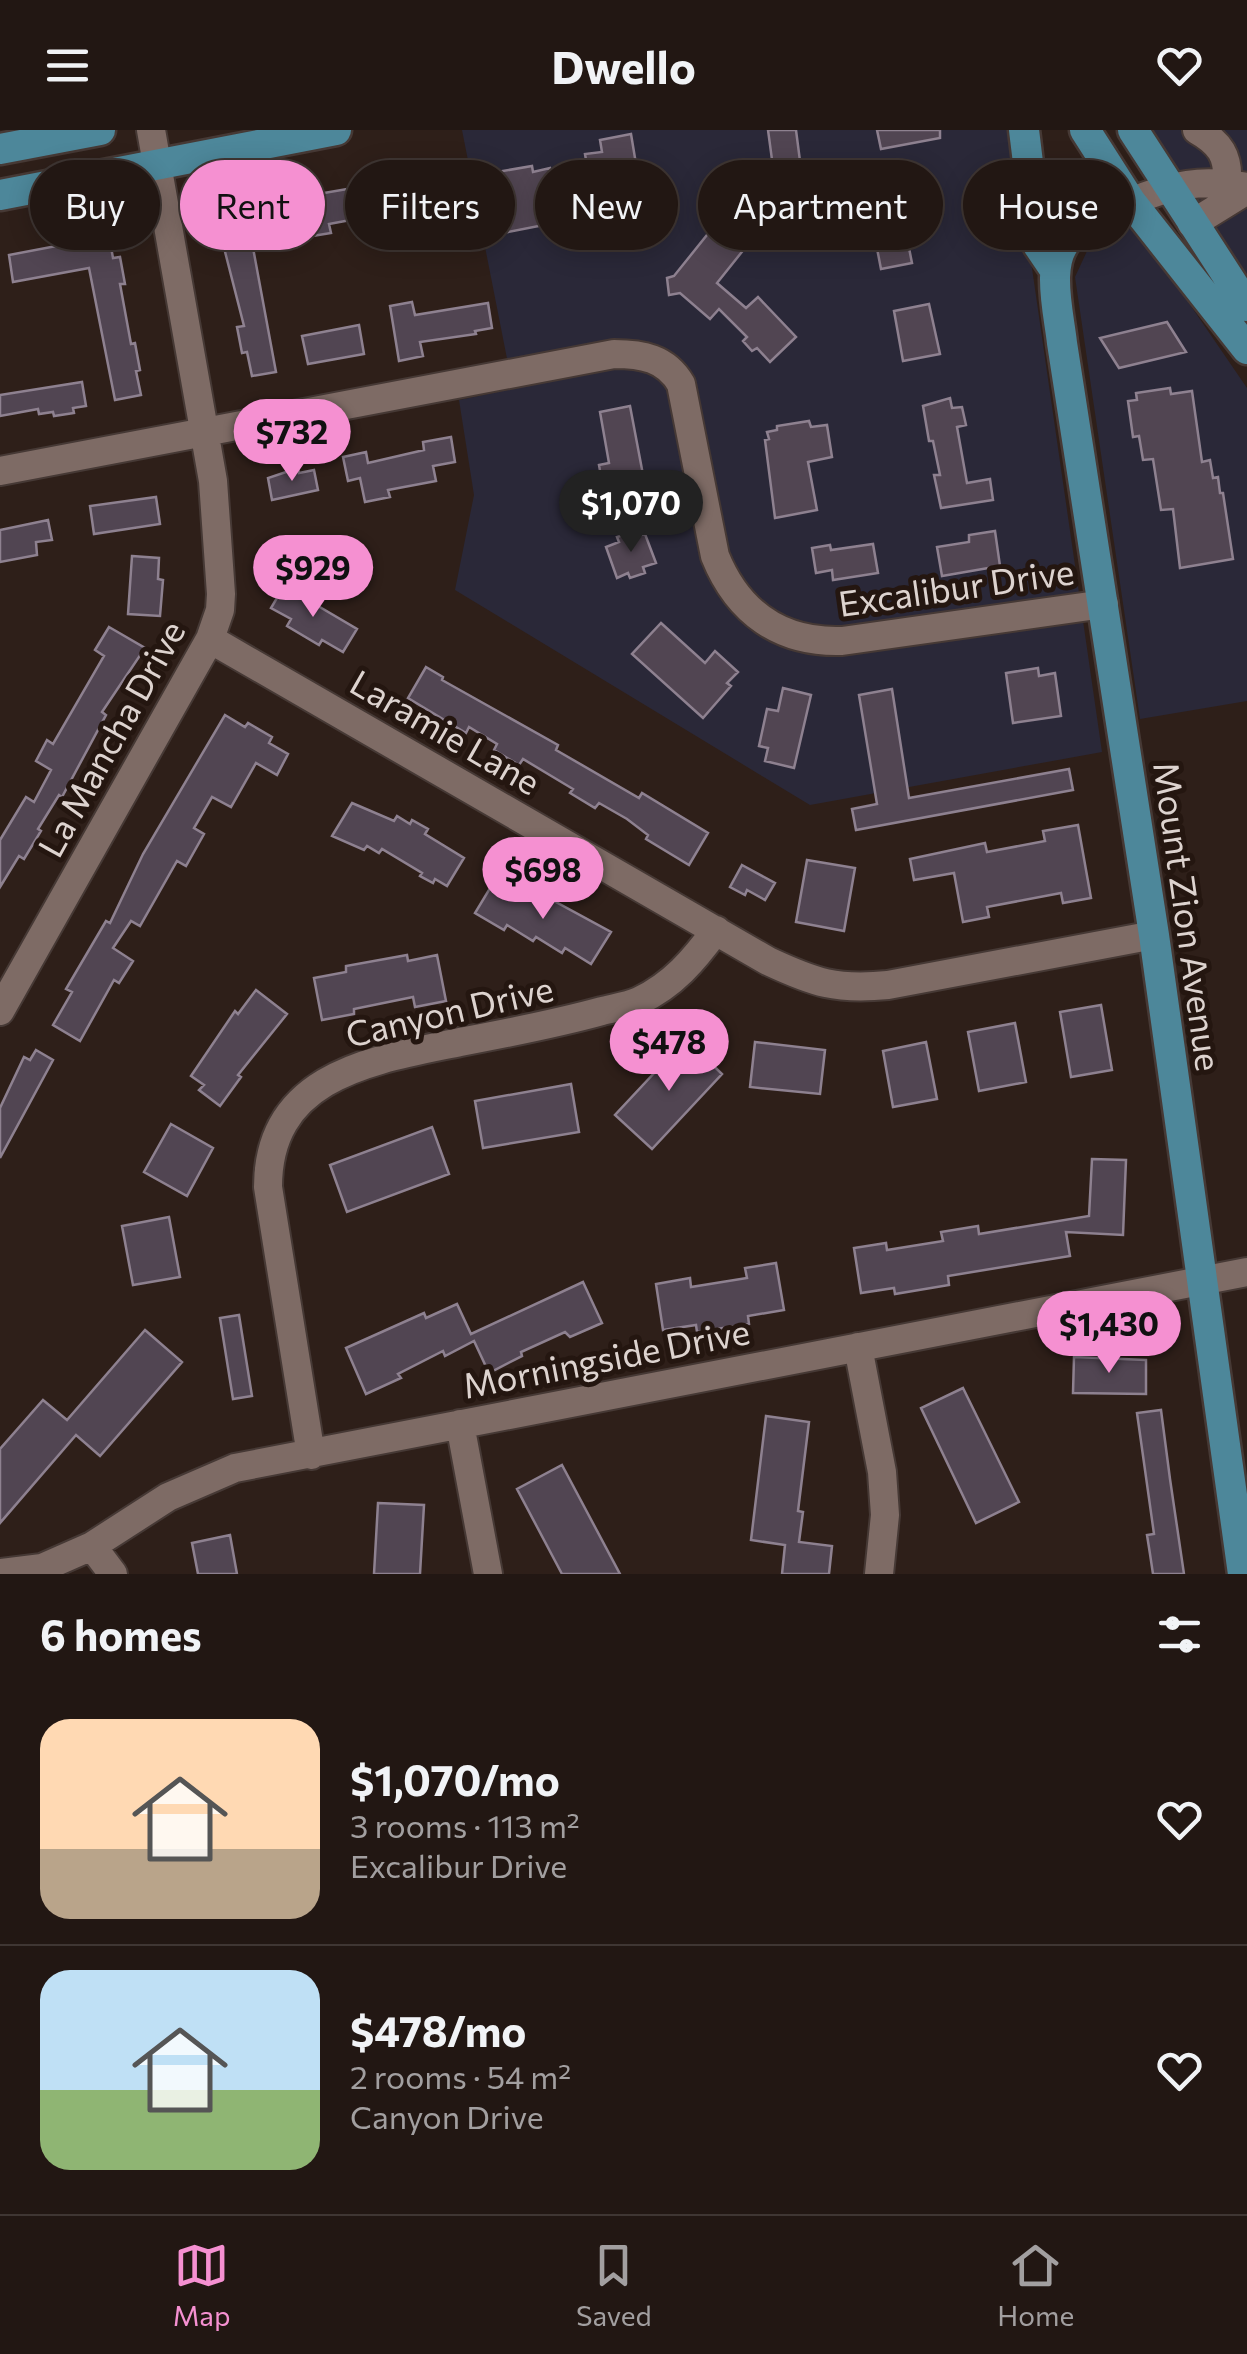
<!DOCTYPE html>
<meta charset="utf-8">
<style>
:root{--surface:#221713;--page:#2a201c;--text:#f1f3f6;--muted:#a29fa0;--line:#3f3633;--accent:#f590d1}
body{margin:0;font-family:Commissioner,sans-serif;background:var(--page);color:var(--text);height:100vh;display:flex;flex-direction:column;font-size:38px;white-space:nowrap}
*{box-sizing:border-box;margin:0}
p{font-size:32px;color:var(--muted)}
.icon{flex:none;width:55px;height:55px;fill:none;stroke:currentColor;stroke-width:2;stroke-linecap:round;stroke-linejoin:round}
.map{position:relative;height:1444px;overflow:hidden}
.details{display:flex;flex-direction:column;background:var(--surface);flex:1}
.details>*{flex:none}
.top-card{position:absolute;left:30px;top:30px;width:1188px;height:90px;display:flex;gap:20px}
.price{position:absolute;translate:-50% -85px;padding:0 22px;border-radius:35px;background:var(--accent);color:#111;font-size:32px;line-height:65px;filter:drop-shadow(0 2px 5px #0008)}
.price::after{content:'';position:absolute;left:50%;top:60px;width:30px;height:22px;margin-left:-15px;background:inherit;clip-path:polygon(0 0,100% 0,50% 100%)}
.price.active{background:#222;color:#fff}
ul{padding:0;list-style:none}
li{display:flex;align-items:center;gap:30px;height:250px;padding:0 40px}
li+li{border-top:2px solid var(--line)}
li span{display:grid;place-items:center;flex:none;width:280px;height:200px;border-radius:30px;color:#555}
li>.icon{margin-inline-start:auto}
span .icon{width:120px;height:120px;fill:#fffc;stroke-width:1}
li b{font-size:42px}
h2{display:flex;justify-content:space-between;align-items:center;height:120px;padding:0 40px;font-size:42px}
.chip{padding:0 35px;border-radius:45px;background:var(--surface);box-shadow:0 5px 25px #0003,0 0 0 2px var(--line);font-size:35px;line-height:90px}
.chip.active{background:var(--accent);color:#111}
header{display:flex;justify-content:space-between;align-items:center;height:130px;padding:0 40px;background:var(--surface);font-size:45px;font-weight:700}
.tab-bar{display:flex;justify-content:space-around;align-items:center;height:140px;border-top:2px solid var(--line);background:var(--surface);font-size:28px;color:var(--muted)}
.tab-bar a{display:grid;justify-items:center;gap:5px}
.tab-bar .active{color:var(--accent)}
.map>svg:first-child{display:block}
.commercial{fill:#2a2838}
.building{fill:#514552;stroke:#8e8190;stroke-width:2.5}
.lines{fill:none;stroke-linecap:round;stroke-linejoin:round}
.minor-casing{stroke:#463935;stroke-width:32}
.major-casing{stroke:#463935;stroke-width:35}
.minor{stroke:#7e6b65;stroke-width:28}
.major{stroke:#4d879a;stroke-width:30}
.labels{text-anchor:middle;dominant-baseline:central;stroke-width:10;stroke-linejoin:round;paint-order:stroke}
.street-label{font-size:35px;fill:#ddd3cf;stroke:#241610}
</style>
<header><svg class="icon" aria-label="menu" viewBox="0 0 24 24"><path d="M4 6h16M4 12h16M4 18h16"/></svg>Dwello<svg class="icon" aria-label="heart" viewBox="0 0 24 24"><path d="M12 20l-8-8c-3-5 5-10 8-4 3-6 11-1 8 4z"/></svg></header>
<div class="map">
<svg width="1247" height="1444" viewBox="0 0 1247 1444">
<rect width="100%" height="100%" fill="#2e1f19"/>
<!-- commercial -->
<path class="commercial" d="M462,0H1012L1102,622L810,675L455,460L474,365L459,270L513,259Z
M1148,0H1247V159Z
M1130,99L1143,106L1247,258V571L1140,589L1075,147L1088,119L1110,104Z"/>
<!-- building -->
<path class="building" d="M768,0H796L807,85L780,89Z
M877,0H940V8L881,19Z
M631,4L637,40L589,48L585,24L602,22L600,10Z
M532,36L533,42L550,38L557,75L551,76L554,93L508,102L497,42Z
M464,39L469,68L329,94L331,103L306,107L303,90L287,93L283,70Z
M892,67L902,119L909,118L912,133L881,139L868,72Z
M246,80L276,242L252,246L247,222L242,223L237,197L244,196L221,106L226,105L222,85Z
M715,95L745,118L717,153L746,178L758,167L796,207L770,232L757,218L752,221L743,211L747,207L719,179L710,189L680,163L669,165L667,148L674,146Z
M109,106L113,128L120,127L125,154H120L131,214L135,213L140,240L136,241L141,265L115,270L89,138L13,152L9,125Z
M412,172L415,185L488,173L492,198L475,201L476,204L420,212L423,226L399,231L390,176Z
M929,174L940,224L903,231L894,181Z
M1167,192L1186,222L1119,238L1100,208Z
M359,195L364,224L308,234L302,206Z
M82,252L86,276L73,278L74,283L54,286L53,282L39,284L38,279L0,286V265Z
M1170,258L1171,264L1192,261L1202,332L1210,330L1213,348L1218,347L1220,363H1223L1233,429L1180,438L1173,379L1161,380L1153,329L1143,330L1139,306L1133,307L1128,271L1137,270L1136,263Z
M950,268L952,278L962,277L966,295L957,297L967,353L990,349L993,370L941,378L934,345H940L933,311H929L923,276Z
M630,276L644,350L603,358L599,335L609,333L600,282Z
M809,291L811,297L827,295L832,327L808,332L817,380L775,388L765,310L769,309L767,302L777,300V296Z
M451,307L455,332L433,336L436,351L388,360L390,367L365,372L360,348L348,351L343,327L366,322L368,333L424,320L423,312Z
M298,338L299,343L314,340L318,360L272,370L268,348Z
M156,367L160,394L94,404L90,376Z
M48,390L52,410L36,412L37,425L0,432V400Z
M995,401L1000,436L942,446L937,417L969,412V405Z
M632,402L634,407L645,404L656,433L643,437L645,443L630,448L628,443L617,448L606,417L619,412L617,407Z
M873,414L878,443L833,450L832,440L816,443L812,418L830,415L831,420Z
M132,426L159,428L158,449L163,450L160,486L128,484Z
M284,456L357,499L343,522L322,510L319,515L287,496L291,489L271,478Z
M661,493L705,533L715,521L738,542L727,553L731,556L703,588L632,524Z
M109,497L145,518L102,582L106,585L62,667L59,665L38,699L41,701L24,729L19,726L0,757V710L26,667L34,672L51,640L36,631L47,610L53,614L104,526L95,520Z
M426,537L443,547L442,550L558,615L556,620L639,668L642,663L708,703L689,735L646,709L648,705L627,689L599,673L595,678L570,663L573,659L523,629L519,635L494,620L497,614L469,597L466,603L408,568Z
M1038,538L1039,546L1055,543L1061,586L1013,593L1006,543Z
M783,558L811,565L794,638L765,631L768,618L759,616L767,579L778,581Z
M892,559L909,668L1069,639L1073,660L856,700L852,679L877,674L859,565Z
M225,585L245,597L248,593L272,607L269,613L288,624L277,645L256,633L231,677L212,667L194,698L204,704L186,736L177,731L140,796L131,791L113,818L133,831L119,853L114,850L80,911L53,895L72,862L66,859L106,791L110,793L143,724Z
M352,673L394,691L397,686L410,694L412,690L428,699L425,704L464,728L447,756L435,749L433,753L420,746L422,743L382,719L379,723L367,716L364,720L332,706Z
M1078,695L1091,768L1063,773L1061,763L987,777L989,787L963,792L954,743L914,750L910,729L985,713L987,722L1045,711L1043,701Z
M807,730L855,738L844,801L796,792Z
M742,735L775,753L765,770L747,760L745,765L730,757Z
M495,750L521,766L524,760L549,775L552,770L611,802L591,834L565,818L562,823L536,807L533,811L507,795L504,800L475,783Z
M407,825L408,831L437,825L446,871L415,877L413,867L354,879V884L322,890L314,848L346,842V836Z
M256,860L287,884L238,945L241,947L220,976L199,960L204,955L191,946L235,881L238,884Z
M1101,875L1112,940L1071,947L1060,882Z
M1015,893L1026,952L979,961L968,902Z
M686,909L722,944L652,1019L615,985Z
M755,912L825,920L820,964L750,957Z
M926,912L937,969L893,977L883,921Z
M36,920L53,930L0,1028V978L24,927L30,930Z
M571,954L579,1002L483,1018L475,971Z
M171,994L213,1018L187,1066L144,1042Z
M432,997L449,1044L347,1082L330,1035Z
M1092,1029L1126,1030L1123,1105L1066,1102L1070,1126L948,1146L949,1155L895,1164L894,1158L861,1163L854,1118L886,1113L887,1120L943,1111L941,1102L978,1096L979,1104L1089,1086Z
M169,1087L180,1147L133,1155L122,1096Z
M776,1133L784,1180L748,1186L749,1194L697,1202L696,1195L663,1200L656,1154L690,1148L691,1157L747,1148L745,1138Z
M583,1152L602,1193L570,1207L565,1202L521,1222L522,1226L489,1243L474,1211L445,1226L443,1221L398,1244L401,1248L366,1264L346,1218L424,1183L426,1188L457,1174L471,1204Z
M239,1185L252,1266L233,1269L220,1188Z
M145,1200L182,1232L100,1326L76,1305L0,1393V1319L43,1270L67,1290Z
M1074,1227L1146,1230V1264L1073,1263Z
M963,1258L1019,1372L976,1393L921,1278Z
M1161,1280L1170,1349L1184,1444H1153L1150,1424L1147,1405L1154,1404L1137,1283Z
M766,1286L809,1292L798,1381L803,1382L799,1412L832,1416L829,1444H782L785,1415L751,1410Z
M562,1335L620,1444H562L517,1359Z
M378,1373L424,1375L420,1444H374Z
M230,1405L237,1444H198L192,1413Z"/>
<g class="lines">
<!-- minor casing -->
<g class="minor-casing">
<path id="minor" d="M1197,0C1220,13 1229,26 1227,53
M1131,72C1172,54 1202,49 1247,57
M1192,94L1247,60
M0,341L614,224C642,224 666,228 681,254L715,426C738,483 781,513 842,511L1104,474
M210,509L768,831C815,853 836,860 888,855L1154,805
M0,881L210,509L220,480L221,464L213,351L151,0
M858,1217L882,1342L885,1385L879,1444
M460,1294L488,1444
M311,1325L268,1057C268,944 374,930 460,912C508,903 555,894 602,881C614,878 628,876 639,871C673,855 694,830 716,800
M92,1416L113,1444
M0,1443L42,1438L92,1416L168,1367L235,1338L1247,1142"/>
</g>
<!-- major casing -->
<g class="major-casing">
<path id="major" d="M1024,0L1038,115L1055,140
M1085,0L1131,72L1247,219
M1133,0L1247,176
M0,19L100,0
M0,65L336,0
M1131,72C1111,83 1086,92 1070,107C1044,130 1059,183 1062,213L1154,805L1243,1444"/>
</g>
<!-- minor -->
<use href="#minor" class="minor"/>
<!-- major -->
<use href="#major" class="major"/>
</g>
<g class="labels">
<!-- street labels -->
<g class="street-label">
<text transform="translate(956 456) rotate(-8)">Excalibur Drive</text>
<text transform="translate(446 601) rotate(30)">Laramie Lane</text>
<text transform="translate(110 608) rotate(-61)">La Mancha Drive</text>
<text transform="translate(1189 786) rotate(82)">Mount Zion Avenue</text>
<text transform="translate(449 880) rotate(-13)">Canyon Drive</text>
<text transform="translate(606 1227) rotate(-11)">Morningside Drive</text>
</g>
</g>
</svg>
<b class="price" style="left:292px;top:354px">$732</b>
<b class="price active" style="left:631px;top:425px">$1,070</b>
<b class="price" style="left:313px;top:490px">$929</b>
<b class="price" style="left:543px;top:792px">$698</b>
<b class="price" style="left:669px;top:964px">$478</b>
<b class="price" style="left:1109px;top:1246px">$1,430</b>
<div class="top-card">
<a class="chip">Buy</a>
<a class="chip active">Rent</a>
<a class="chip">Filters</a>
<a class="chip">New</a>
<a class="chip">Apartment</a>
<a class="chip">House</a>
</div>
</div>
<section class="details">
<h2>6 homes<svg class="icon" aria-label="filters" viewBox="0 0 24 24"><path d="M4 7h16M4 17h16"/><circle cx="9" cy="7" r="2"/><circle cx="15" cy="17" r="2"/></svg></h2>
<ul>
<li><span style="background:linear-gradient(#ffd9b3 65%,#b9a48a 0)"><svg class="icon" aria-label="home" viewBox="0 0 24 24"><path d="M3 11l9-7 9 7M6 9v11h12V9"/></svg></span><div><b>$1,070/mo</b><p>3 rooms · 113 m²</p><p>Excalibur Drive</p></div><svg class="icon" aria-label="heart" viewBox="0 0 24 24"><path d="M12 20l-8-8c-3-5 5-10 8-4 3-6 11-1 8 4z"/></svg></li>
<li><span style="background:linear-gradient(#bfe0f5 60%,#8fb573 0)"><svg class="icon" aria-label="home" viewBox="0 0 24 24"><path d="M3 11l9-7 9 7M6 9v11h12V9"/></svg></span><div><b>$478/mo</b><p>2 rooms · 54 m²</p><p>Canyon Drive</p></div><svg class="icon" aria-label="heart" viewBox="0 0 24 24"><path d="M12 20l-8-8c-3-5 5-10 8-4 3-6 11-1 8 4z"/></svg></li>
</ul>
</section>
<nav class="tab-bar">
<a class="active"><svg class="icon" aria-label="map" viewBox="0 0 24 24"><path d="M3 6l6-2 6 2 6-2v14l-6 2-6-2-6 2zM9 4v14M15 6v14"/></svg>Map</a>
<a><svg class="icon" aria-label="saved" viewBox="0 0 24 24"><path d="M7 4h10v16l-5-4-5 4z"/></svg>Saved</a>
<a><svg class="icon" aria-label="home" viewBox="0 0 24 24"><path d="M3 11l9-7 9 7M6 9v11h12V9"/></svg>Home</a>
</nav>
